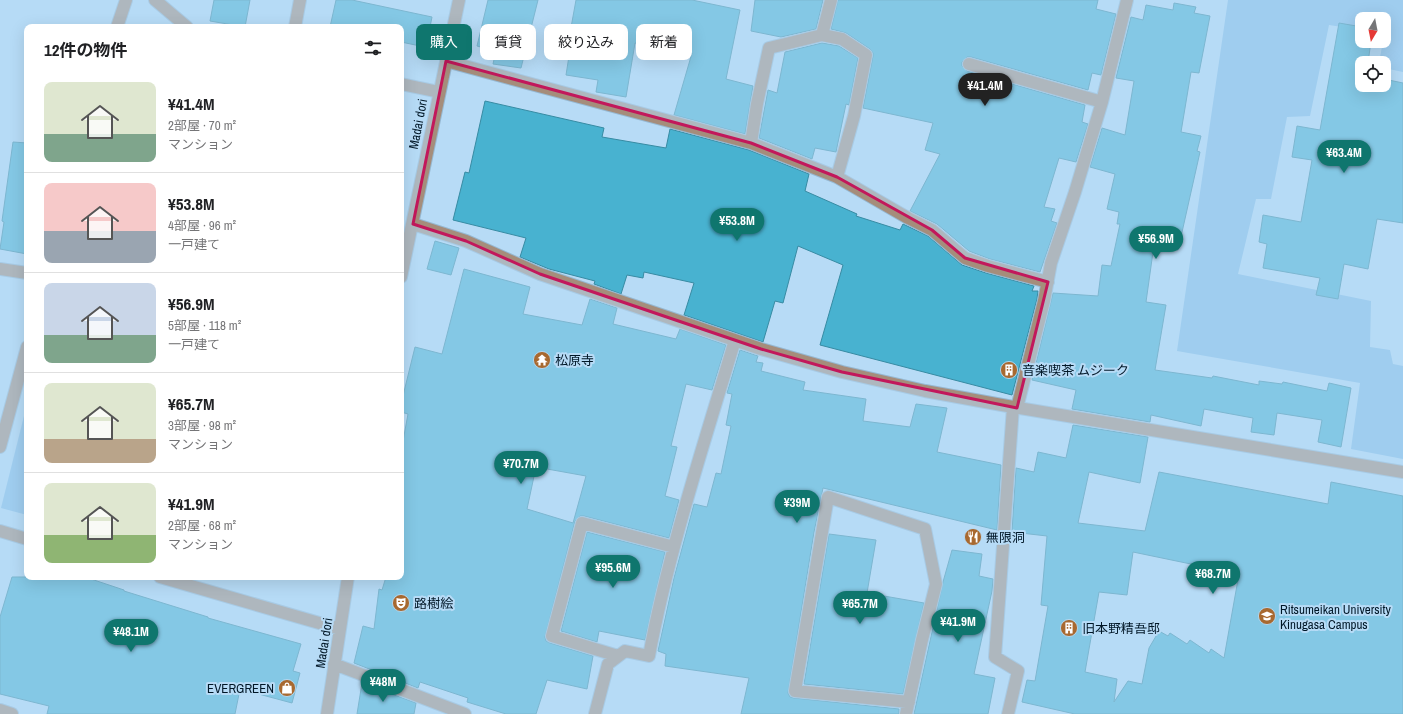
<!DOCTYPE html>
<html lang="ja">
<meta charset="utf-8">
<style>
:root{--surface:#fff;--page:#f2f2f2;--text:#202124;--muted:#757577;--line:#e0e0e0;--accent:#0f766e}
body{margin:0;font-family:"Archivo Narrow","Noto Sans JP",sans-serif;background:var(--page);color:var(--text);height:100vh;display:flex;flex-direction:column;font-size:15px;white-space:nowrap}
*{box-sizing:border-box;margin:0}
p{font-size:13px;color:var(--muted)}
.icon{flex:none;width:22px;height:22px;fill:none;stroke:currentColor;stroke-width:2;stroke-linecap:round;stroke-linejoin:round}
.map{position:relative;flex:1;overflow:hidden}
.side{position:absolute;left:24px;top:24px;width:380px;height:556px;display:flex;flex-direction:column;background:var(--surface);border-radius:8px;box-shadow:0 4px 16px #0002}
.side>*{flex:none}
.hud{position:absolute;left:416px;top:24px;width:380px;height:36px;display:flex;gap:8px}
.needle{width:26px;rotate:190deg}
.fabs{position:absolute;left:1355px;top:12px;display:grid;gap:8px}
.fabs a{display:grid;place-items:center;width:36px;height:36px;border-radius:8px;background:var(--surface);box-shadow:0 4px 16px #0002;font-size:20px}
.price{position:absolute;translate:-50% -34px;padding:0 9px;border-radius:14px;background:var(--accent);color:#fff;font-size:13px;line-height:26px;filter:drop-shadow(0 1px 2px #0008)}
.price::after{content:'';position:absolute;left:50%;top:24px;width:12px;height:9px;margin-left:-6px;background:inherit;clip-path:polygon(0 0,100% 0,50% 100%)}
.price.active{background:#222;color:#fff}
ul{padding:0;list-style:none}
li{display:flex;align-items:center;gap:12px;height:100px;padding:0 20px}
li+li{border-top:1px solid var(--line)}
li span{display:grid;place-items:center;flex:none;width:112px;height:80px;border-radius:8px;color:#555}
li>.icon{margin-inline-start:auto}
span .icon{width:48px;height:48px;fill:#fffc;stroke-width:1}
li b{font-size:17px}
h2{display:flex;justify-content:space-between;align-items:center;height:48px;padding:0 20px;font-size:17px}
.pill{padding:0 14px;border-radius:8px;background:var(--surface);box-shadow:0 4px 16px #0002;font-size:14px;line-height:36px}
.pill.active{background:var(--accent);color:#fff}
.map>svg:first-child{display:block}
.green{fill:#83bde6}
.building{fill:#48b2d0;stroke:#378ba3;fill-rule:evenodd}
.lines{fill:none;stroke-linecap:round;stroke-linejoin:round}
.minor-casing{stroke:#96b8d1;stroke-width:14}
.minor{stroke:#a58d7b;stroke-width:12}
.marked{fill:none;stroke:#c2185b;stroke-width:3;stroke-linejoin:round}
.labels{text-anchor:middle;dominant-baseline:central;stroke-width:4;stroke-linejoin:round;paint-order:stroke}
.street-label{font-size:13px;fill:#001727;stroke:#b7dbf6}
.poi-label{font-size:13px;fill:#001727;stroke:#b7dbf6;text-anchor:start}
</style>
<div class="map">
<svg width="1403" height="714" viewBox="0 0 1403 714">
<rect width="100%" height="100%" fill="#b7dbf6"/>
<!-- green -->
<path class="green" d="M1228,0H1403V72L1384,68V63H1379L1383,41H1384V19H1362V30L1329,25L1310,116L1287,117L1271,199H1256L1238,274L1371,301L1370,347L1390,350L1393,364L1403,366V459L1351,449L1360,383L1177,351Z
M27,404V515L1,508Z"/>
<!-- building -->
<path class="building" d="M214,0H250L245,27L210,21Z
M336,0H352L432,17L430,27H429L425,47L401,42V27H330Z
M488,0H538L521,68L493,64L496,51L477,46Z
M576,0H692L740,10L726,79L753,86L745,134L674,115L692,53L635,43L626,97L596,92L598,80L566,75L569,56L566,55Z
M755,0H823L816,29L781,37L751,31Z
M838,0H1098L1096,9L1116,14L1101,75L1092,73L1088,90L971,57H967L962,62V66L967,71L1085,105L1082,122L1088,124L1076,162L1059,158L1044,207L1055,209L1051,221L1057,223L1040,272L990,259L969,251L937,224L910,211L940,154L925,150L933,123L863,108L873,56V53L870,49L846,33L831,29Z
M1174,3L1196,7L1194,13L1210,16L1199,73L1191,72L1181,132L1201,136L1197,151L1200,152L1178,250L1154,245L1146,302L1166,305L1155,370L1212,378L1213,376L1259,385V381L1282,384L1283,382L1327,391L1329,383L1351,388L1341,447L1318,442L1322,420L1277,413L1274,435L1251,432L1253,418L1204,409L1201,426L1151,415L1150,422L1072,409L1076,390L1032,380L1053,293L1098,296L1102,265L1111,266L1120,224H1117L1119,212L1107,209L1115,174L1090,167L1102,128L1125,135L1134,81L1116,78L1131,17L1143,20L1146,5L1173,10Z
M1339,23L1362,27V41H1371L1368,63H1362V85H1384V79L1403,83V223L1377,219L1368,269L1344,264L1338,299L1316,295L1320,278L1263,268L1267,244L1259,242L1263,215L1301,222L1312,160L1292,157L1297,126L1320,130Z
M822,43L839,46L858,58L849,105L846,104L836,152L815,148L812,159L759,138L768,90L777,93L785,52Z
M485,101L604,128L602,137L666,148L670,129L749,150L809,174L805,191L857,214L856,216L900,230L903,224L928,236L962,265L986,273L1034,286L1032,291H1038L1037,299L1012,395L820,345L843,265L798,246L783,303L775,301L763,342L684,315L694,283L644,272L643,278L627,275L621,294L594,284L595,281L549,269L520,257L526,238L453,220L465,172L469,173Z
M13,142L27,143V254L0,249L4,222L2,221Z
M435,241L459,248L451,275L427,269Z
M464,269L530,287L523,314L582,325L590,299L617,308L613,324L676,339L680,329L726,345L712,390L686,384L671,446L677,447L665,496L679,500L669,538L584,516H580L575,521L545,637L546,641L550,643L593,656L587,689L547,680L536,714H506L467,702L468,698L420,682L418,688L354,663L363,626L374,629L379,589L382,590L386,577H401V452L408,414L401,412V404L415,347L442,354ZM536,467L586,476L573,523L527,509Z
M740,350L758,356L756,362L763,363L761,371L805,382L803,390L866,399L863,421L910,427L916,404L947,408L937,452L1001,465L997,530L823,488L814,532L788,693L790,697L794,698L899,709V714H741L749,678L665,666L666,654L658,651L674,578L694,504L707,507L716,473L721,474L731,426L726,425L732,394L727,393Z
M1073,425L1148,437L1140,483L1089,472L1078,523L1145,531L1159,472L1328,504L1331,482L1403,496V714H1075L1022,702L1027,680L1035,681L1048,606L1041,605L1047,536L1012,532L1016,468L1034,472L1038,452L1066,458ZM1133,552L1239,574L1224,658L1211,649L1209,653L1190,640L1187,644L1170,633L1168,636L1159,631L1149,648L1142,684L1128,681L1114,702L1117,679L1085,672L1099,592L1127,595Z
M587,532L665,552L645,640L599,631L597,642L561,631Z
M829,534L876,540L867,593L924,603L903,694L804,684Z
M952,550L982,554L979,576L993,579L992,591L974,674L995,678L988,714H914L943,582Z
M12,577H85L124,590V591L208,617V618L301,644L293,671L300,673L292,703L240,689L235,714H47L49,706L0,694V617Z
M362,683L416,703L414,714H357Z"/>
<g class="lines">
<!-- minor casing -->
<g class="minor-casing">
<path id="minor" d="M155,0L187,27
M117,27L126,0
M295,27L300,0
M822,35L831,0
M446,61L751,143L837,177L908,218L932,230L965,258L988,266L1048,282
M969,64L1102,102
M401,84L439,92
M751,143L757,104L769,48L822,35L842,39L866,55L854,116L837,177
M413,224L466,241L540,274L761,349L842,372L925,391L1013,407L1403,472
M0,269L27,273
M401,277L459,0
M1017,408L1044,301L1051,263L1075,192L1102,102L1127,0
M0,447L27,347
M0,531L27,539
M160,577L340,629
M618,656L552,636L582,523L674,547
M334,664L465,714
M0,710L12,714
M327,714L348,577
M595,714L608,664L625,651L649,656C669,549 704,444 735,340
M906,714L922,640L936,584L925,529L828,497L795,691L909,702
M1008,714L1018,671L995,657L1013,407"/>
</g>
<!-- minor -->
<use href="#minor" class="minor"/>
</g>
<!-- marked area -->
<path d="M0 0H1403V714H0ZM446,61L751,143L837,177L932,230L965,258L1048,282L1017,408L842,372L761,349L540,274L466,241L413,224Z" fill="#b7dbf6" fill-opacity=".55" fill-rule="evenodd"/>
<path class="marked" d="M446,61L751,143L837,177L932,230L965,258L1048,282L1017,408L842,372L761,349L540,274L466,241L413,224Z"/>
<!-- icons -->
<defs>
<g id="temple-disc" transform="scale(0.9)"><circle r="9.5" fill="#a86930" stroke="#b7dbf6"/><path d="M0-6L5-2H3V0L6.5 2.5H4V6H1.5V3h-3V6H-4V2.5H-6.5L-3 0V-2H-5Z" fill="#fff"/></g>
<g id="building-disc" transform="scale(0.9)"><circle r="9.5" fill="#a86930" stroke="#b7dbf6"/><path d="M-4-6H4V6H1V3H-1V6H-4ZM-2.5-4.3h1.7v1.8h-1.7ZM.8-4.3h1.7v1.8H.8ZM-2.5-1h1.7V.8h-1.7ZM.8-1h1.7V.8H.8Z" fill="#fff"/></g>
<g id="restaurant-disc" transform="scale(0.9)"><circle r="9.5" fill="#a86930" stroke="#b7dbf6"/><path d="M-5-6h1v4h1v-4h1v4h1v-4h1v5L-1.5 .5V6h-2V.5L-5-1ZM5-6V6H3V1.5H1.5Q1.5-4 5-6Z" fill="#fff"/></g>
<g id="theatre-disc" transform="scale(0.9)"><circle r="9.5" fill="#a86930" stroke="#b7dbf6"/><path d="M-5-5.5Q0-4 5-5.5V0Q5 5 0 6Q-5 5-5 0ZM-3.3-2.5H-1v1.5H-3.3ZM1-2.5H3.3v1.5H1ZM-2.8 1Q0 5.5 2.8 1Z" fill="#fff"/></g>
<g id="university-disc" transform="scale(0.9)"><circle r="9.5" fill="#a86930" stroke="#b7dbf6"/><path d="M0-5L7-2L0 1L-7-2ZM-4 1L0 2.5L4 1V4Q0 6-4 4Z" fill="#fff"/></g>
<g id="shop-disc" transform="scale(0.9)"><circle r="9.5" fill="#a86930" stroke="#b7dbf6"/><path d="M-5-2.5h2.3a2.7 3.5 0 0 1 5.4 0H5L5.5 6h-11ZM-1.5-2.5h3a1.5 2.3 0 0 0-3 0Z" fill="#fff"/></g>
</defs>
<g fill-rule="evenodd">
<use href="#temple-disc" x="542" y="360"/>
<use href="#building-disc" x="1009" y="370"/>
<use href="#restaurant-disc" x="973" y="537"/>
<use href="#theatre-disc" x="401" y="603"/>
<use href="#university-disc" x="1267" y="616"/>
<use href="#building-disc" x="1069" y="628"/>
<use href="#shop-disc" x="287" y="688"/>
</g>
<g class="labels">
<!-- street labels -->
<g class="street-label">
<text transform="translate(418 124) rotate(-79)">Madai dori</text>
<text transform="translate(324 643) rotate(-81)">Madai dori</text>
</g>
<!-- poi labels -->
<g class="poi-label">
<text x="555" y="360">松原寺</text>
<text x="1022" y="370">音楽喫茶 ムジーク</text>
<text x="986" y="537">無限洞</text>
<text x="414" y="603">路樹絵</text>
<text x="1280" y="609">Ritsumeikan University<tspan x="1280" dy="15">Kinugasa Campus</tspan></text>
<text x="1082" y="628">旧本野精吾邸</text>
<text x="274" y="688" text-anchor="end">EVERGREEN</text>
</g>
</g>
</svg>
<div class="fabs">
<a><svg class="needle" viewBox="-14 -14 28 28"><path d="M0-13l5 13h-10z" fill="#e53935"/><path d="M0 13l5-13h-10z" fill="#757577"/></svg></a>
<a><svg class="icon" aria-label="locate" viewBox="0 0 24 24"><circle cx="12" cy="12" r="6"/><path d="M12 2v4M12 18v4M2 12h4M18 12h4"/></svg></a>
</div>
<b class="price active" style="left:985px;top:107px">¥41.4M</b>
<b class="price" style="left:1344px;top:174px">¥63.4M</b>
<b class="price" style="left:737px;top:242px">¥53.8M</b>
<b class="price" style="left:1156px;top:260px">¥56.9M</b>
<b class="price" style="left:521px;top:485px">¥70.7M</b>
<b class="price" style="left:797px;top:524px">¥39M</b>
<b class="price" style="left:613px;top:589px">¥95.6M</b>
<b class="price" style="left:1213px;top:595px">¥68.7M</b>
<b class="price" style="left:860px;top:625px">¥65.7M</b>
<b class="price" style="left:958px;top:643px">¥41.9M</b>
<b class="price" style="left:131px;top:653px">¥48.1M</b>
<b class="price" style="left:383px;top:703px">¥48M</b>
<div class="hud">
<a class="pill active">購入</a>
<a class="pill">賃貸</a>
<a class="pill">絞り込み</a>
<a class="pill">新着</a>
</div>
<section class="side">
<h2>12件の物件<svg class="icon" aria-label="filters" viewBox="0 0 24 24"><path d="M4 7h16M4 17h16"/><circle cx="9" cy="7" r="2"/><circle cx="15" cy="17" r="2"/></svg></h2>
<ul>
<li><span style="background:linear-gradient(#dfe7d0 65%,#7fa58c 0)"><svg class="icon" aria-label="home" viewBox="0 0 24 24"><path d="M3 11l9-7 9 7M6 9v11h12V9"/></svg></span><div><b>¥41.4M</b><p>2部屋 · 70 m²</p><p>マンション</p></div></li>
<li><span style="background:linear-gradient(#f6c9c9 60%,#9aa5b1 0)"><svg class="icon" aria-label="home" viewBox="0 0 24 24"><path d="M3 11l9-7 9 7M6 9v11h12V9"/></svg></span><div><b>¥53.8M</b><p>4部屋 · 96 m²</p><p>一戸建て</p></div></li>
<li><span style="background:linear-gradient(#c9d6e8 65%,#7fa58c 0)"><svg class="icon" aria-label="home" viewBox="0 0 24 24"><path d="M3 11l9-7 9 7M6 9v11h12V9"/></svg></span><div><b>¥56.9M</b><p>5部屋 · 118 m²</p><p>一戸建て</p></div></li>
<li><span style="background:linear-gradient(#dfe7d0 70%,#b9a48a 0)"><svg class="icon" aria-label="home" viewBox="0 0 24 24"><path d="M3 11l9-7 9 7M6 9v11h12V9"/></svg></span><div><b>¥65.7M</b><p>3部屋 · 98 m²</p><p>マンション</p></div></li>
<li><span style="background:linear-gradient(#dfe7d0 65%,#8fb573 0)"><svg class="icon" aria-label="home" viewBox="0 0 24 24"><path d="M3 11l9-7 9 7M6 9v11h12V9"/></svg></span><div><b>¥41.9M</b><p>2部屋 · 68 m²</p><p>マンション</p></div></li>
</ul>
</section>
</div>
